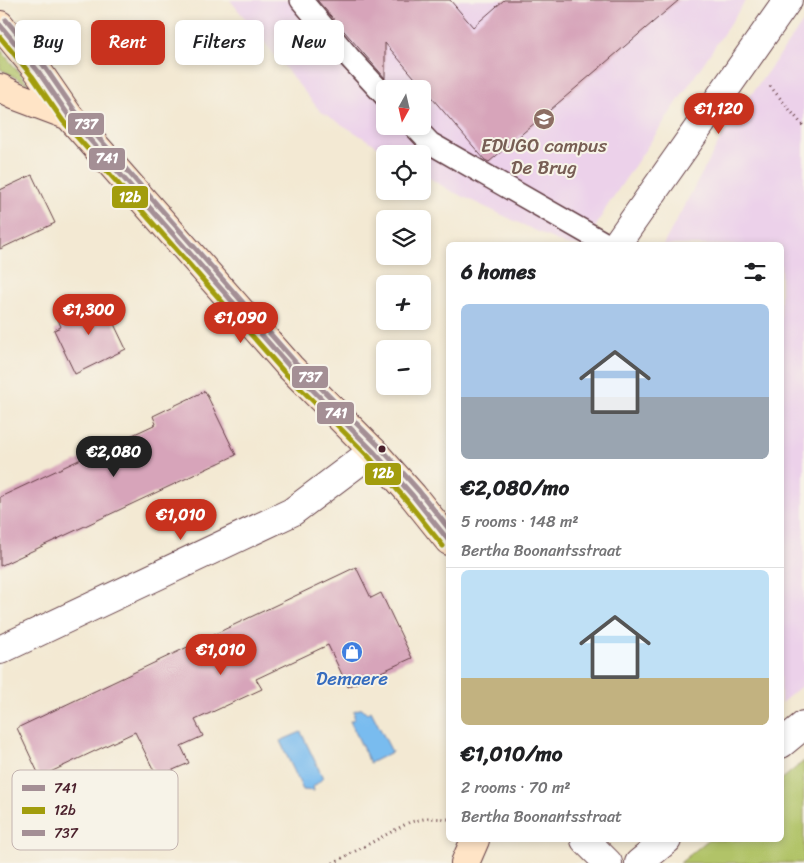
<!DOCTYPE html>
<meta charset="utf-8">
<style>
:root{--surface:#fff;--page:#f2f2f2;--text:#202124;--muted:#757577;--line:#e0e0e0;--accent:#c8321e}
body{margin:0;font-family:Sriracha,sans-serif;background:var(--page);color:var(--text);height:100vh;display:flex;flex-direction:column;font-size:19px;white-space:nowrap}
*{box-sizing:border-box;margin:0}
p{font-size:16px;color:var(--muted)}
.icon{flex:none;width:28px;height:28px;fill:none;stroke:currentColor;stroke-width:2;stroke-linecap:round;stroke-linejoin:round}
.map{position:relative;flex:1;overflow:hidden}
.panel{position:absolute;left:446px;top:242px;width:338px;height:600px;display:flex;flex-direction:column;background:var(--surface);border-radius:8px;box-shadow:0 2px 8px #0003}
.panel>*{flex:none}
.hud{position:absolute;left:15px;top:20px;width:356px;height:45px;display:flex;gap:10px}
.needle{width:32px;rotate:188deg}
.controls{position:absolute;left:376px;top:80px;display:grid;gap:10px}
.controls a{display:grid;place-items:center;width:55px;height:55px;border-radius:8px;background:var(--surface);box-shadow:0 2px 8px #0003;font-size:25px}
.price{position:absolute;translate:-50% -42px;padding:0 11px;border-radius:18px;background:var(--accent);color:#fff;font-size:16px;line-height:32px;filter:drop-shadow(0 1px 2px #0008)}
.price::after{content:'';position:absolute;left:50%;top:30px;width:15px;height:11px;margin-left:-8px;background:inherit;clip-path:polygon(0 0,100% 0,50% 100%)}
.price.active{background:#222;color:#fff}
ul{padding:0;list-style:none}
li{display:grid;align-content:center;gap:10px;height:265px;padding:0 15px}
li+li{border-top:1px solid var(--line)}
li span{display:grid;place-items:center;height:155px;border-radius:8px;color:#555}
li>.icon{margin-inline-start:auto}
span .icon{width:90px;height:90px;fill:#fffc;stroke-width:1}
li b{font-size:21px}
h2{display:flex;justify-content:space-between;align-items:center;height:60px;padding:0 15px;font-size:21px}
.tag{padding:0 18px;border-radius:8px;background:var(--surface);box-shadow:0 2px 8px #0003;font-size:18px;line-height:45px}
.tag.active{background:var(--accent);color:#fff}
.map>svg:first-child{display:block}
.built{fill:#ecd1ea;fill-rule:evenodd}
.green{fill:#b1c367;stroke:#7e7149}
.water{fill:#79bcef;stroke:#626e8d}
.building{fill:#d7a4ba}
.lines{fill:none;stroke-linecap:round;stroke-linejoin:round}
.lane-casing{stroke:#633d44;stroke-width:24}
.street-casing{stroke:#633d44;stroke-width:30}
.secondary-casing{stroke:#633d44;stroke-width:30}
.path{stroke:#633d44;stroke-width:3;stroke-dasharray:1 4;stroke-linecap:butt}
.lane{stroke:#fff;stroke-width:21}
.street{stroke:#fff;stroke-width:28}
.secondary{stroke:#ffe4c6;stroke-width:28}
.bus-1-casing{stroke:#f7f3e8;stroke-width:9}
.bus-2-casing{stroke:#f7f3e8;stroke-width:9}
.bus-3-casing{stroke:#f7f3e8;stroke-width:9}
.bus-1{stroke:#a48f95;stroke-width:5}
.bus-2{stroke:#a29d0d;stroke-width:5}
.bus-3{stroke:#a48f95;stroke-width:5}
.bus-dot{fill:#4a1f2b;stroke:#f7f3e8;stroke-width:2}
.labels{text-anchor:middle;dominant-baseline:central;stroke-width:4;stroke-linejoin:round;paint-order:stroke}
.education-label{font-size:19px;fill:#785e54;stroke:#f7f3e8}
.shop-label{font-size:19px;fill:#366cbe;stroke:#f7f3e8}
.key{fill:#f7f3e8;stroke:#c3b3af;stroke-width:1}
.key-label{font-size:14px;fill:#4a1f2b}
.line-badge{stroke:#f7f3e8;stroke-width:2}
.badge-label{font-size:14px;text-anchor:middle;font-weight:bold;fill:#fff}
</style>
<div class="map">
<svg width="804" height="863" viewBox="0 0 804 863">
<rect width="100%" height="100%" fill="#f7f3e8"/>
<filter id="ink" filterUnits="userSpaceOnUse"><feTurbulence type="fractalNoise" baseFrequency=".02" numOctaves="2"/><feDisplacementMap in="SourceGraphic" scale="10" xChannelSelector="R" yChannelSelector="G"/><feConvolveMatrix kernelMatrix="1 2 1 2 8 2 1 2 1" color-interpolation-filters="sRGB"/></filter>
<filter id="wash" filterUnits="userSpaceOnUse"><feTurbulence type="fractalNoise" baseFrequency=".0096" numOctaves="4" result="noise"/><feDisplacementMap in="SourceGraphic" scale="20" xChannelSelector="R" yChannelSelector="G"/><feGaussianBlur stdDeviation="1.12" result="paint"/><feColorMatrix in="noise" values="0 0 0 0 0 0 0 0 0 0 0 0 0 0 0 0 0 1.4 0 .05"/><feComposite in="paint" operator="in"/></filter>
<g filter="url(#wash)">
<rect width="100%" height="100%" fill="#f3e9d3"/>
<!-- built -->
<path class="built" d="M230,0H746L606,208L586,245H566L449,190L423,174L422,154H390L320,111ZM385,89H422V126H385Z
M804,21V684L781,703V245H663L725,131Z"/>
<!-- green -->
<path class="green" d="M0,49L29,85L0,69Z
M804,761V863H680L708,840H781V780Z"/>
<!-- water -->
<path class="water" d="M362,708L367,713L371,711L392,752L370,763L350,721L354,719V711Z
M301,732L323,778L313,787L314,791L303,790L280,741Z"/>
<g id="blocks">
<!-- building -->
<path class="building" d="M317,0H450L473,27L504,0H679L489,162L485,160L385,43V78Z
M32,175L55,223L0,249V190Z
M102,299L126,349L75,374L54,330L61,327L58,319Z
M205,391L236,455L0,566V497L156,424L153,416Z
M356,567L371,598L381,593L412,658L348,687L328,645L256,679L262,689L195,720L203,736L181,746L189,763L157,777L135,732L40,777L17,728Z"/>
</g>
</g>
<g filter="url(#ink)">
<use href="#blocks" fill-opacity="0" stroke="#633d44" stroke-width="1"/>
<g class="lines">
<!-- lane casing -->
<g class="lane-casing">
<path id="lane" d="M301,0L349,57L385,96
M414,126L430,143L608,245"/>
</g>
<!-- street casing -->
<g class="street-casing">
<path id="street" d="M616,245L788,0
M0,650L292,512L373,451
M781,744L804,725
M585,840L608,863
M639,863L667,840"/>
</g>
<!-- secondary casing -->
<g class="secondary-casing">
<path id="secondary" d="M0,25L38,71L69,116L290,367L373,451L413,496L449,541
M0,88L16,96L69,116
M465,863L475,840"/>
</g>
<!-- path -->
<path class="path" d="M770,86L804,127
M333,863L410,822L428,818L449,819"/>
<!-- lane -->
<use href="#lane" class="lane"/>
<!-- street -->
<use href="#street" class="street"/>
<!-- secondary -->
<use href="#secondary" class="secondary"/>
<!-- bus-1 casing -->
<g class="bus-1-casing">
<path id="bus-1" d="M0,25L38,71L69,116L290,367L373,451L413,496L449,541"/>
</g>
<!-- bus-2 casing -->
<g class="bus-2-casing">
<path id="bus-2" d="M0,37L32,76L63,121L284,372L368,456L407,501L443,546"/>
</g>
<!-- bus-3 casing -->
<g class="bus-3-casing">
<path id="bus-3" d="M6,20L44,66L75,111L295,362L379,446L419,491L449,529"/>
</g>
<!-- bus-1 -->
<use href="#bus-1" class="bus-1"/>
<!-- bus-2 -->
<use href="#bus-2" class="bus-2"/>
<!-- bus-3 -->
<use href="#bus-3" class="bus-3"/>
</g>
</g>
<!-- icons -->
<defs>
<g id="school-disc" transform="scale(1.125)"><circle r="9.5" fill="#8d6e63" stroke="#f7f3e8"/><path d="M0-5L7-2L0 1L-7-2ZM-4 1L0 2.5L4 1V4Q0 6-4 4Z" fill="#fff"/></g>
<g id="shop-disc" transform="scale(1.125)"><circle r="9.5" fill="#3f7fe0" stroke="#f7f3e8"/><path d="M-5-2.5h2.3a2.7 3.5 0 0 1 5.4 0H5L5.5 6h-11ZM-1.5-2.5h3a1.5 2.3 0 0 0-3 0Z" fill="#fff"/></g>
</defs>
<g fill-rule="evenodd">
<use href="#school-disc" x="544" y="119"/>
<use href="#shop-disc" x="352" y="652"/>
</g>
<!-- markers -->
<circle class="bus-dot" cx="382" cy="449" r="4.5"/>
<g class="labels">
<!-- education labels -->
<g class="education-label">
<text x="544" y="145">EDUGO campus<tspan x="544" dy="22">De Brug</tspan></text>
</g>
<!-- shop labels -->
<g class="shop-label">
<text x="352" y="678">Demaere</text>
</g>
</g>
<!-- legend -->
<rect x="12" y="770" width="166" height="80" rx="8" class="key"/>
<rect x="22" y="785" width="23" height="6" fill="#a48f95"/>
<rect x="22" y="807" width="23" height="7" fill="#a29d0d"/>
<rect x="22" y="830" width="23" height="6" fill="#a48f95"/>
<g class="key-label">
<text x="54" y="793">741</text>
<text x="54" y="815">12b</text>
<text x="54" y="838">737</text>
</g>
<g class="line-badge">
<rect x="67" y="112" width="38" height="24" rx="5" fill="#a48f95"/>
<rect x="88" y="147" width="38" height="24" rx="5" fill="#a48f95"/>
<rect x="111" y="185" width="38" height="24" rx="5" fill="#a29d0d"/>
<rect x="291" y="365" width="38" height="24" rx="5" fill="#a48f95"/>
<rect x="316" y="401" width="39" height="24" rx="5" fill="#a48f95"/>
<rect x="364" y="462" width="38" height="24" rx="5" fill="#a29d0d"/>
</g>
<g class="badge-label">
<text x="86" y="129">737</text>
<text x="107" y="163">741</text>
<text x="130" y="202">12b</text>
<text x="310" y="382">737</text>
<text x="336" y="418">741</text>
<text x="383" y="478">12b</text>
</g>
</svg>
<div class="controls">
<a><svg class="needle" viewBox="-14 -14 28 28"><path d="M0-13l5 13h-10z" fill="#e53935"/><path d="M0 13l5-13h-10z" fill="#757577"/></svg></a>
<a><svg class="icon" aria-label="locate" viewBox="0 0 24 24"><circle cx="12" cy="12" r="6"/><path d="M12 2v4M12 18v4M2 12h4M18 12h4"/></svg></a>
<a><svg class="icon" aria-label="layers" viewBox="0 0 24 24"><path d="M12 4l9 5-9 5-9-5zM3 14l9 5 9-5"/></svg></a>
<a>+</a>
<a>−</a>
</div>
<b class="price" style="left:719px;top:135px">€1,120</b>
<b class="price" style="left:89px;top:336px">€1,300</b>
<b class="price" style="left:241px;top:344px">€1,090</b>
<b class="price active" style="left:114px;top:478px">€2,080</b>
<b class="price" style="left:181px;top:541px">€1,010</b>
<b class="price" style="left:221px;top:676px">€1,010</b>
<div class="hud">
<a class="tag">Buy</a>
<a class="tag active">Rent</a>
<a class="tag">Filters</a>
<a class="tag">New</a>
</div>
<section class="panel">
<h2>6 homes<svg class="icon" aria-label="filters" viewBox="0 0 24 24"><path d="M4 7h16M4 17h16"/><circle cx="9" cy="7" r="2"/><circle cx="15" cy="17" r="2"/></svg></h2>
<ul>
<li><span style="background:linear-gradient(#a9c7e8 60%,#9aa5b1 0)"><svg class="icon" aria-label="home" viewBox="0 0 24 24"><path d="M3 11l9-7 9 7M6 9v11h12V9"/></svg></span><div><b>€2,080/mo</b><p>5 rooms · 148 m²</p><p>Bertha Boonantsstraat</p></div></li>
<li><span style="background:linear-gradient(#bfe0f5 70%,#c2b280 0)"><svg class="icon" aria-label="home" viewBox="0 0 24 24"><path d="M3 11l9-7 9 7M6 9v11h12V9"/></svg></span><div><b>€1,010/mo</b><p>2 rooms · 70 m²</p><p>Bertha Boonantsstraat</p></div></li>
</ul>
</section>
</div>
